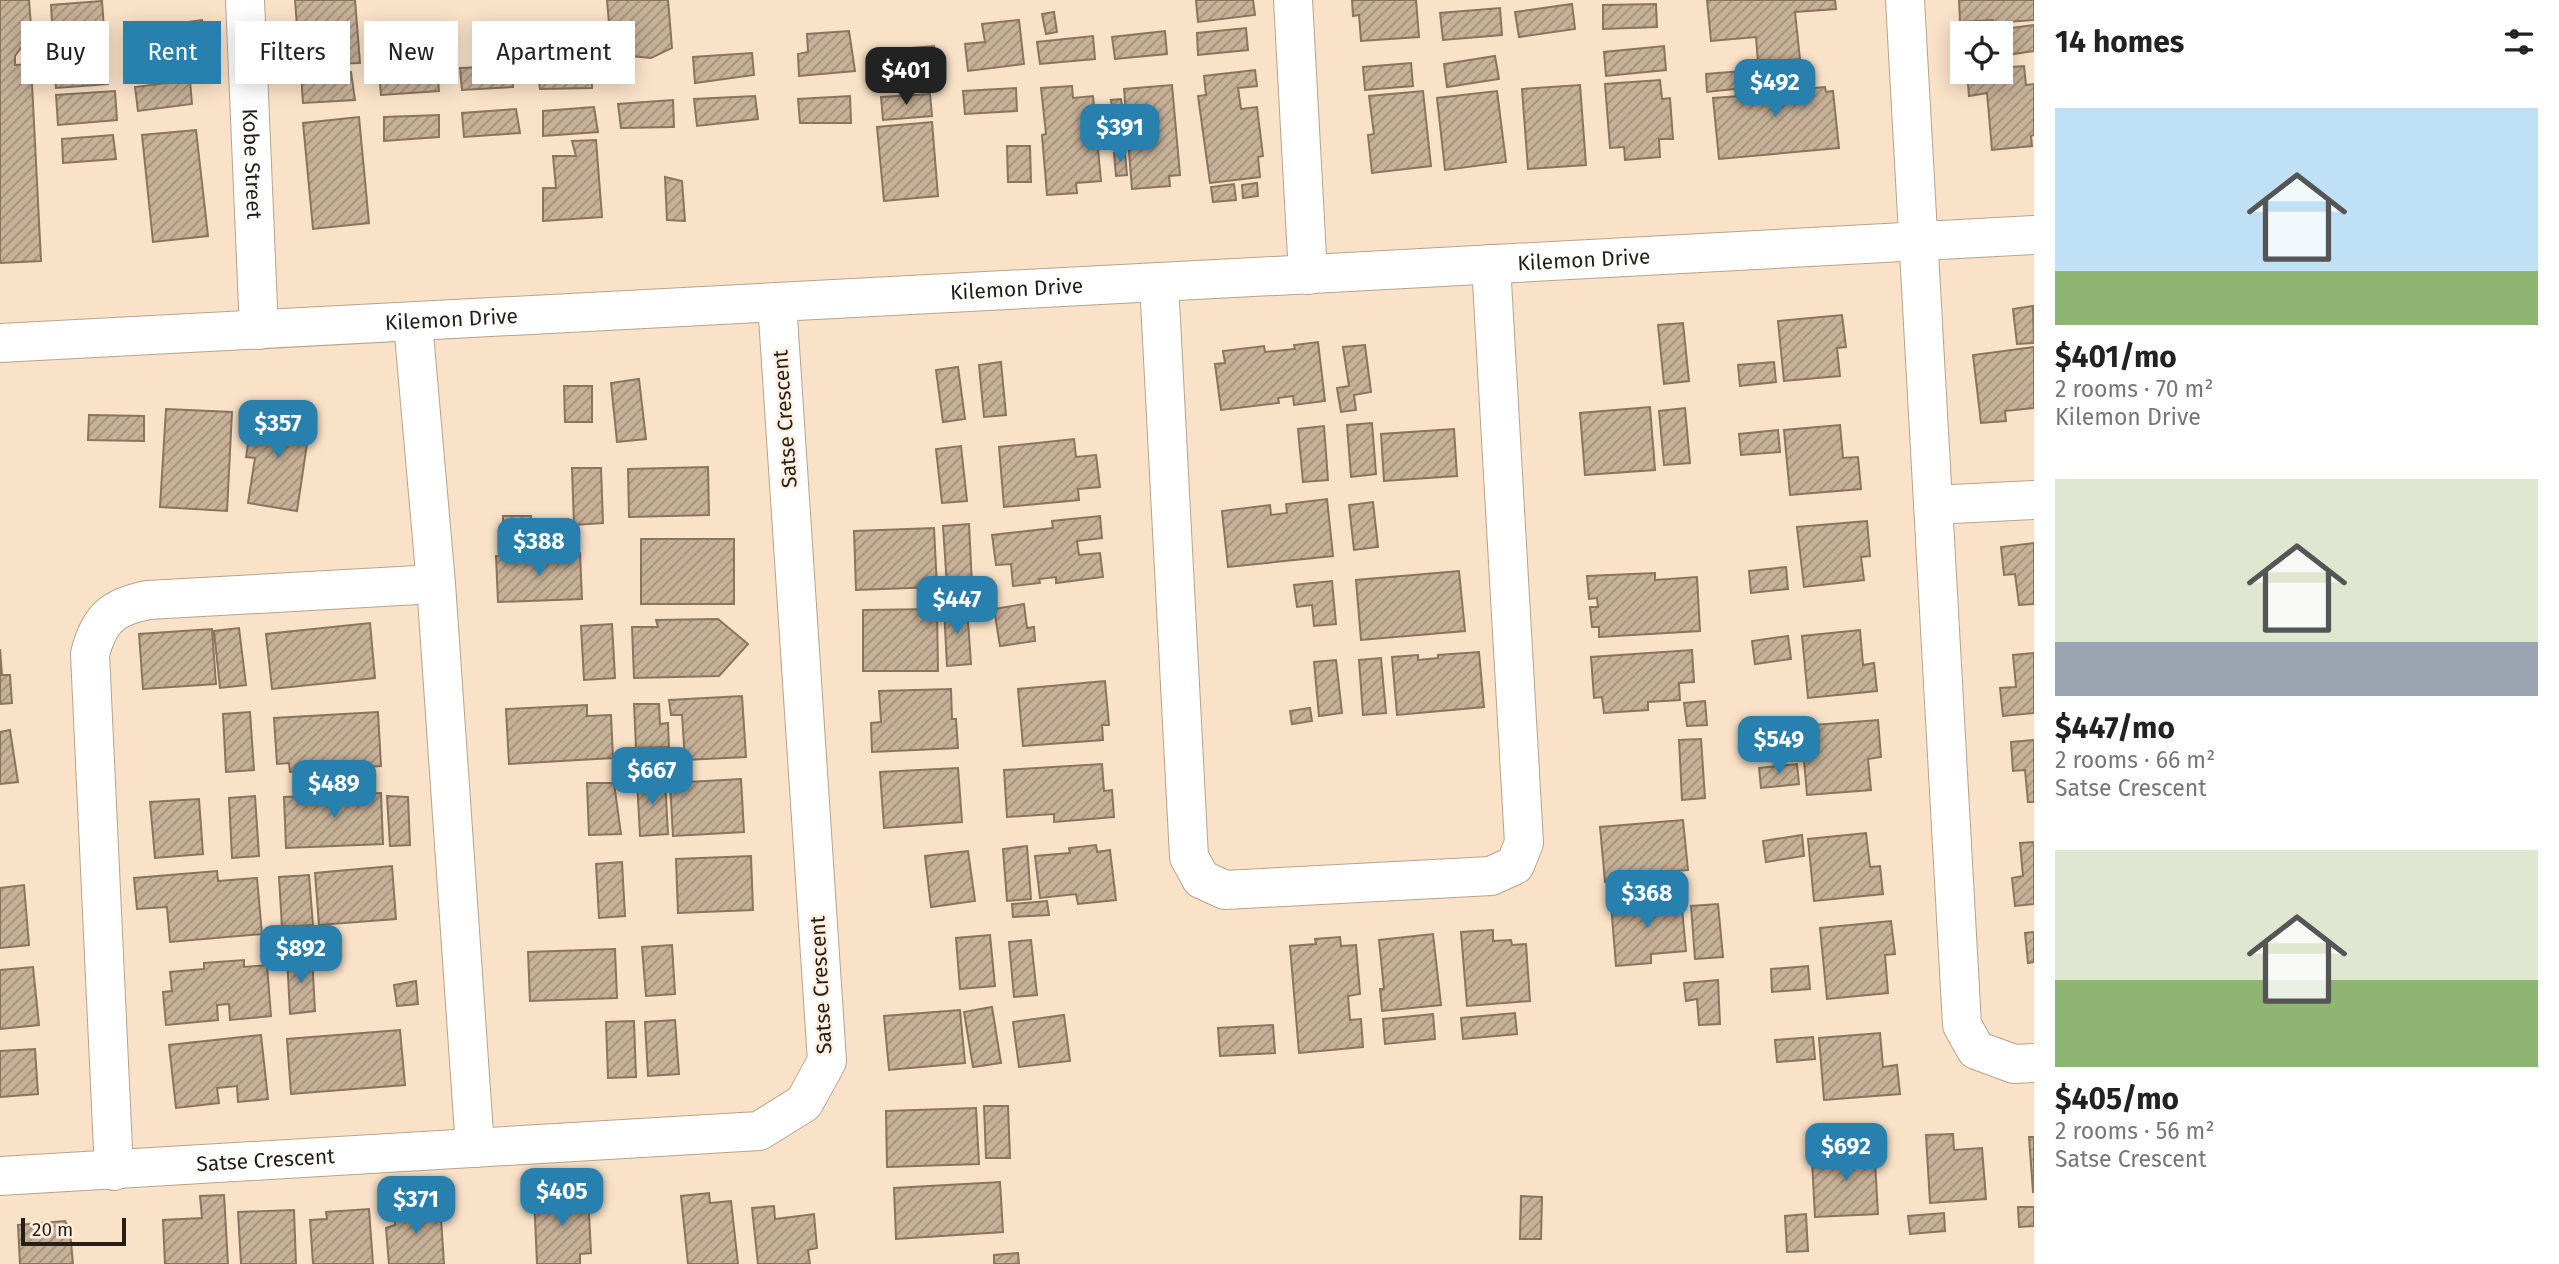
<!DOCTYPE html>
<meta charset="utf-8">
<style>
:root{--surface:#fff;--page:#f6f6f6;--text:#222;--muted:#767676;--accent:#2780ae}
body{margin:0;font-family:"Fira Sans",sans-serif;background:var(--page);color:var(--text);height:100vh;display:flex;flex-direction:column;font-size:26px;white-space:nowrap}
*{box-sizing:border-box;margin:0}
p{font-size:23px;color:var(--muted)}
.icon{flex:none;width:38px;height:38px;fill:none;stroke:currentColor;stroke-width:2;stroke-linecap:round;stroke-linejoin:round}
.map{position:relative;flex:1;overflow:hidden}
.sheet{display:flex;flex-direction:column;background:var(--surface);width:525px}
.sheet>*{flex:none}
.guide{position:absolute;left:21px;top:21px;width:665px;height:63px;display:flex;gap:14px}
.controls{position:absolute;left:1950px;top:21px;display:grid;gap:14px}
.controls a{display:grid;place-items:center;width:63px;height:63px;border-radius:0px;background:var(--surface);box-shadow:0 4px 18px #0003;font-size:35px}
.scale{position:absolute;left:21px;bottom:18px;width:105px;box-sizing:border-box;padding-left:7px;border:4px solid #261e15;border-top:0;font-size:19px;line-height:24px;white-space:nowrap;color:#261e15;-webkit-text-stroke:5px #fff0e1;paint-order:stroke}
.price{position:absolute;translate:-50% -60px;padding:0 16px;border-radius:14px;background:var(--accent);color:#fff;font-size:23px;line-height:46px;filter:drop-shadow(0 2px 4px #0008)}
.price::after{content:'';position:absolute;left:50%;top:42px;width:21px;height:16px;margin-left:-10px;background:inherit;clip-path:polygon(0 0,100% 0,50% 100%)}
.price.selected{background:#222;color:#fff}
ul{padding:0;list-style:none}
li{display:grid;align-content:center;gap:14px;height:371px;padding:0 21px}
li span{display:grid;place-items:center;height:217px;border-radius:0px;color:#555}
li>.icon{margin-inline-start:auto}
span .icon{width:126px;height:126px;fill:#fffc;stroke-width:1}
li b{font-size:30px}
h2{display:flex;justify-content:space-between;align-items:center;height:84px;padding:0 21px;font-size:30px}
.tag{padding:0 24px;border-radius:0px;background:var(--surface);box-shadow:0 4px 18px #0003;font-size:24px;line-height:63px}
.tag.selected{background:var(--accent);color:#fff}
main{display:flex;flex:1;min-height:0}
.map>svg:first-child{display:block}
.building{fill:url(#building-hatch);stroke:#89745d;stroke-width:2}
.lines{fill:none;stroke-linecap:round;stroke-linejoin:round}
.street-casing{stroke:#b8a38a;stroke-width:40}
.street{stroke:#fff;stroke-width:38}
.labels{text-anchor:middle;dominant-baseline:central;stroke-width:5;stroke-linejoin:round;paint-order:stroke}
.street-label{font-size:21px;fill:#261e15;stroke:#fff0e1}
</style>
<main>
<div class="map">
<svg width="2034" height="1264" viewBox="0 0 2034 1264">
<defs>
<pattern id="building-hatch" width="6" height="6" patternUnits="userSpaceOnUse" patternTransform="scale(1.75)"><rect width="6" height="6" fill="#c7b198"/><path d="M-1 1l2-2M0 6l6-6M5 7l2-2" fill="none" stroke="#a18f7b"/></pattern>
</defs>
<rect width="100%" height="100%" fill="#f9e2c8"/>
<!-- building -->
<path class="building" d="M0,0H29L32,39L21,48L15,56V65L31,64L41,261L0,263Z
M295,0H355L360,63L300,65Z
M607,0H668L672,48L651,58L630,56L611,47Z
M1196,0H1253L1255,15L1198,22Z
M1352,0H1416L1419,37L1361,41L1359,15L1353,16Z
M1707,0H1835L1836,9L1795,12L1800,59L1758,63L1756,37L1711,41Z
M1959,0H2034V20L1993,23V20L1960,22Z
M102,1L108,84L56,88L51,5Z
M1572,4L1575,29L1519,37L1515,12Z
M1656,4L1657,27L1603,29V5Z
M1500,8L1502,35L1443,40L1440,13Z
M1054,12L1057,32L1046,34L1042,14Z
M202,20L206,48L181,51L179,23Z
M1019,20L1024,64L968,71L965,44L985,42L982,24Z
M2034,25V51L2007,55L2003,29Z
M1246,28L1248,50L1198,55L1197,33Z
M849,31L855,71L799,76L798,54L808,52L807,34Z
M1165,31L1167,54L1115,59L1112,37Z
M1093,36L1095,59L1040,64L1037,42Z
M934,46L936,71L879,77L876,51Z
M1664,46L1666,70L1606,76L1604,52Z
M752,53L754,75L695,83L693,57Z
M1495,56L1499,79L1447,87L1444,64Z
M1411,63L1413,86L1365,90L1363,67Z
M537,64H592V88L540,89Z
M511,66L513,87L462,90L460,68Z
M2024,66L2026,85L2034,84V135L2031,136L2032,146L1992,150L1987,93L1969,96L1967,72H2000V68Z
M1790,68L1792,90L1825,87L1826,92L1833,91L1839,148L1719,159L1713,98L1753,95L1751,72Z
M437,69L439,91L381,95L379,72Z
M1255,70L1257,86L1238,88L1241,109L1257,107L1263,156L1258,157L1260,177L1210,183L1198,96L1206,95L1204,76Z
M1742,71L1743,88L1707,92L1706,74Z
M351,72L355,100L303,103L301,74Z
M190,80L192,104L138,111L135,87Z
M1660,80L1662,99L1670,98L1673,139H1659L1660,157L1625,160L1624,147L1610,148L1605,84Z
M1172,85L1180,175L1169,176L1170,186L1132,189L1124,89Z
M1580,85L1586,165L1528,169L1522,89Z
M1072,86L1073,98L1093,96L1101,181L1076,183L1077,193L1047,195L1042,135L1046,134L1041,88Z
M1016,88L1017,111L965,114L963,91Z
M115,91L117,120L58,125L56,95Z
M1423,91L1431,166L1372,173L1368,135L1374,134L1369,96Z
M1497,91L1506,162L1445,170L1437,98Z
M930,94L932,116L883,120L881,97Z
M755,96L758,119L697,126L694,99Z
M850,96L851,123H800L798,99Z
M1121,99L1124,121L1114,122L1111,100Z
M673,100L674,127L621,128L618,104Z
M594,107L598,132L543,136V111Z
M516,109L520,133L464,137L462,113Z
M439,115V137L384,141V117Z
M359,117L369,223L313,229L303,123Z
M932,122L938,196L884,201L877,127Z
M1124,126L1126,148L1116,150L1113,127Z
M196,130L208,236L153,242L142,135Z
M113,135L116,159L63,163L62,139Z
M596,140L602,217L543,221V188H556L553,156H576L572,141Z
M1007,146H1030L1031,182H1008Z
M1114,153H1125L1127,175L1116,176Z
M665,177L682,181L685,221L667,220Z
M1257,183L1258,196L1243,198L1242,185Z
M1234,184L1236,200L1213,202L1211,187Z
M2033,306L2034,343L2017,344L2013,309Z
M1842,315L1846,347L1837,348L1840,376L1784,381L1778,321Z
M1683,323L1689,381L1664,384L1658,325Z
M1318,342L1325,401L1294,405L1293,396L1278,398L1279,403L1221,410L1215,364L1225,363L1223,351L1264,346L1265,352L1295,349L1294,345Z
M1365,345L1371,392L1354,395L1356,410L1341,412L1337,388L1349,386L1343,347Z
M2034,347V408L2005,411L2006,421L1981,423L1973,355Z
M1001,362L1006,415L984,417L979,365Z
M1774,362L1776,382L1740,386L1738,365Z
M958,367L965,419L943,422L936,370Z
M639,379L646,439L617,442L611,383Z
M564,386H592V422H565Z
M1650,407L1655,470L1585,475L1580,413Z
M1685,408L1690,463L1664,465L1659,411Z
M166,409L232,412L227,511L160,507Z
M273,412L311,417L297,511L248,503L255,458L246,457L252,418L271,421Z
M89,415L144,416V441L88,440Z
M1372,423L1376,474L1351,477L1347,425Z
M1840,425L1843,458L1858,457L1861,489L1790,495L1784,430Z
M1324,426L1328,480L1303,482L1298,429Z
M1454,429L1457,476L1384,481L1381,434Z
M1778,430L1780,452L1741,455L1739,434Z
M1074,439L1076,457L1096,455L1100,487L1078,489L1079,500L1004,507L999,447Z
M961,446L967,501L942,503L936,449Z
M708,467L709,515L629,517L628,469Z
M572,468H601L603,523L574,525Z
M1327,499L1333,556L1228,567L1222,511L1270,505L1271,515L1287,513L1286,504Z
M1373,502L1378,547L1354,550L1349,505Z
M503,516H531V538L503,537Z
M1100,516L1102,538L1077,541L1079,555L1100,553L1103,577L1056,583V577L1039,579L1040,583L1013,586L1011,564L996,565L992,535L1053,528L1052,521Z
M1867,521L1870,556L1861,557L1864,580L1804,587L1797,527Z
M969,524L972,585L947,587L943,526Z
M934,528L937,587L856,590L854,531Z
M641,539H734V604H641Z
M2034,543V604L2019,605L2015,574L2004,575L2001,547Z
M580,553L582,599L498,602L496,556Z
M1786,567L1788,589L1751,593L1749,571Z
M1459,571L1465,631L1361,640L1356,580Z
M1655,573V580L1697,577L1700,631L1599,637V627H1592L1590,607H1598L1597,598L1589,599L1587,576Z
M1332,581L1336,624L1314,626L1312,605L1297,607L1294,585Z
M1024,604L1027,628L1034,627L1035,641L1000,646L994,609Z
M967,607L971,664L947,666L944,608Z
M937,609L938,671H863V610Z
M718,619L748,644L719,676L634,678L632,627H658L656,620Z
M370,623L375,678L272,689L266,634Z
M612,624L615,678L584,680L581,626Z
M239,628L246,685L220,688L214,631Z
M212,629L216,684L143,689L139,634Z
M1860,630L1863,665L1874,663L1877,691L1808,698L1802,636Z
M1788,636L1791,659L1755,664L1752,641Z
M0,649L2,675H10L12,703L0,704Z
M1692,650L1694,682L1679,683L1680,700L1648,702V710L1604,713L1602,697L1594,698L1591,657Z
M1479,652L1484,707L1397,715L1392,657L1418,655V660L1438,658V655Z
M2034,653V713L2003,716L2000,688L2016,687L2013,655Z
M1381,658L1386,713L1363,715L1359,660Z
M1336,660L1342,713L1319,716L1314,662Z
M1105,681L1109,725H1102L1103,740L1023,746L1018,689Z
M951,689L952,719H956L958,748L872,752L871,723L881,722L879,691Z
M742,696L746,757L685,760L682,715H671L669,700Z
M1705,701L1707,725L1687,726L1684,703Z
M634,704H659L660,724L668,723L669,747L636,748Z
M587,705V716L611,715L613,758L509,764L506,709Z
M1310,708L1312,721L1292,724L1290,711Z
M250,712L254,770L226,772L223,714Z
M378,712L381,766L290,772L289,763L277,764L274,718Z
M1878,720L1881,757L1868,759L1871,790L1807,795L1801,726Z
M10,730L18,782L0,784V732Z
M1701,739L1705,798L1682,800L1679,740Z
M2034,740V802H2028L2025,770L2013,771L2011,742Z
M1102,764L1104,791L1112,790L1114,817L1054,822V814L1007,817L1004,770Z
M1797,764L1799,784L1761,788L1759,768Z
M958,768L962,822L884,828L880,772Z
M665,779L668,834L640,836L637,780Z
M741,779L744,832L673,836L670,783Z
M587,783H614L621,834L589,835Z
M381,793L383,844L286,848L284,797Z
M255,796L259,856L232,858L229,798Z
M387,796L408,797L410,845L390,846Z
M199,799L203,854L155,858L150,802Z
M1683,820L1688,870L1648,873V879L1605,882L1600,827Z
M1866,833L1870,867L1880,866L1883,894L1814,901L1808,839Z
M1802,835L1804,856L1766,862L1763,841Z
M2034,842V904L2015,906L2012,878L2023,876L2020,843Z
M1096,845L1097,852L1110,850L1116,900L1078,904L1076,894L1040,898L1035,856L1070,853L1069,848Z
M1027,846L1031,899L1007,901L1003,849Z
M968,851L975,901L931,907L925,856Z
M751,856L753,910L678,913L676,859Z
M622,862L625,916L599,918L596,864Z
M392,866L396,919L319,925L315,873Z
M217,871L218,881L257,878L262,934L170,942L167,907L137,909L134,878Z
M309,875L313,925L282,927L279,877Z
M24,885L29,945L0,948V888Z
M1681,898L1686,951L1651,954V963L1616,966L1611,904Z
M1047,901L1049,915L1013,917L1012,904Z
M1718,904L1723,957L1695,959L1691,906Z
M1891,921L1895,954L1885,955L1888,993L1827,999L1820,928Z
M1493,930V941L1511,940L1512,945L1526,944L1530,1001L1467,1006L1461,932Z
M2034,932V962L2028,963L2025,933Z
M1433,934L1441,1005L1382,1011L1380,989H1384L1379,940Z
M990,935L995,986L960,989L956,938Z
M1340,937L1341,946L1356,945L1360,994L1348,996L1350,1020L1361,1019L1363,1047L1299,1053L1290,946L1316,944L1315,939Z
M1031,940L1037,995L1014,997L1009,942Z
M672,945L675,994L646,996L642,947Z
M615,949L617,998L530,1001L528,952Z
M312,956L315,1011L290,1014L287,957Z
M244,960V967L267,965L271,1016L230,1020L229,1004L217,1005L218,1020L166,1025L163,992L172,991L170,972L204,969V963Z
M1808,966L1810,989L1772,992L1771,969Z
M33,967L39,1025L0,1029V970Z
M1718,980L1720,1024L1699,1025L1697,999L1686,1001L1684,983Z
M416,981L418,1004L397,1006L394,985Z
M992,1007L1001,1063L973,1067L964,1012Z
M960,1010L965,1063L889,1070L884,1016Z
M1515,1013L1517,1034L1463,1039L1461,1018Z
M1433,1014L1435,1039L1385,1044L1383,1019Z
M1064,1015L1070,1061L1019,1067L1013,1022Z
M675,1020L679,1074L648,1076L645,1022Z
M634,1021L636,1077L608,1078L606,1022Z
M1273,1025L1275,1053L1220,1056L1218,1028Z
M400,1030L405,1085L291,1094L287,1039Z
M1880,1033L1883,1067L1897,1065L1900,1094L1824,1100L1819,1038Z
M261,1035L268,1099L238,1102L237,1086L217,1088L219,1103L176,1108L169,1045Z
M1813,1037L1815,1059L1777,1062L1775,1040Z
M35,1049L38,1094L0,1097V1051Z
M984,1106H1008L1010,1158H986Z
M976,1108L979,1164L887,1167L886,1111Z
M1953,1134L1954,1150L1982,1148L1986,1199L1930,1203L1926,1135Z
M2029,1137H2034V1192H2033Z
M1874,1144L1878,1214L1815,1217L1812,1160L1845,1158L1844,1145Z
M1000,1182L1003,1232L896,1239L894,1188Z
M709,1193L710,1203L731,1201L738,1264H688L681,1196Z
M588,1194L591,1253L580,1254V1264H537L534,1195Z
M224,1195L228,1264H165L163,1220L202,1218L200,1196Z
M1521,1196L1542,1197L1541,1239H1520Z
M440,1204L444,1264H389L386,1228L395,1225L394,1207Z
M774,1206L775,1219L814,1214L817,1248L808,1250L810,1264H758L752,1208Z
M2018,1207H2034V1226L2019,1227Z
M369,1209L373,1264H313L310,1220L327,1219L326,1212Z
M294,1210L296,1264H241L238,1212Z
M1944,1213L1945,1231L1910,1234L1908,1216Z
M1806,1214L1808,1251L1787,1252L1785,1216Z
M65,1221L70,1231L73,1264H20L18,1225Z
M1018,1253L1019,1264H994V1255Z"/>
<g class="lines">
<!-- street casing -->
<g class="street-casing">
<g id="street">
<path id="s1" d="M245,0L259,330"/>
<path d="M1293,0L1308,275"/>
<path d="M1905,0L1962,1025L1976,1050L2014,1064L2034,1063"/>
<path d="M1159,282L1189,857L1201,879L1225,890L1491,876L1515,865L1524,843L1491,264"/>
<path d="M413,323L436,584L475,1148"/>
<path id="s2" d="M0,343C259,330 518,316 777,302C1196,279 1615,260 2034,235"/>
<path d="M1933,505L2034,500"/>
<path d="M114,1171L90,654C99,619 112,607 148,600L436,584"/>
<path id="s3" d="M0,1176L759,1131L804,1103L827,1061L777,302"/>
</g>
</g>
<!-- street -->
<use href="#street" class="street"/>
</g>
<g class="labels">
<!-- street labels -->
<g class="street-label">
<text stroke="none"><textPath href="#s1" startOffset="164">Kobe Street</textPath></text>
<text stroke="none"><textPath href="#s2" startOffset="1586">Kilemon Drive</textPath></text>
<text stroke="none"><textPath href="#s2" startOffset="1018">Kilemon Drive</textPath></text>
<text stroke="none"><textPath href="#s2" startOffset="452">Kilemon Drive</textPath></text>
<text transform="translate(785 419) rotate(-94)">Satse Crescent</text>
<text transform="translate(821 985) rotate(-93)">Satse Crescent</text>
<text stroke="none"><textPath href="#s3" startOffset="266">Satse Crescent</textPath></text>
</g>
</g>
</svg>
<div class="controls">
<a><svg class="icon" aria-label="locate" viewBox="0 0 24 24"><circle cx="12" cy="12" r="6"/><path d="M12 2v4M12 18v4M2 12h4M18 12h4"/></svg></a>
</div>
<div class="scale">20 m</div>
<b class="price selected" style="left:906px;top:107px">$401</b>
<b class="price" style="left:1775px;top:119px">$492</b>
<b class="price" style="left:1120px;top:164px">$391</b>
<b class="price" style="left:278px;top:460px">$357</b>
<b class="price" style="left:539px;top:578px">$388</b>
<b class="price" style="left:957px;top:636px">$447</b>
<b class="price" style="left:1779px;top:776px">$549</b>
<b class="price" style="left:652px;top:807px">$667</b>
<b class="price" style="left:334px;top:820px">$489</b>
<b class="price" style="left:1647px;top:930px">$368</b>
<b class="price" style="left:301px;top:985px">$892</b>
<b class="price" style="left:1846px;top:1183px">$692</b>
<b class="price" style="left:562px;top:1228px">$405</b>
<b class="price" style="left:416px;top:1236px">$371</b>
<div class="guide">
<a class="tag">Buy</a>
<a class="tag selected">Rent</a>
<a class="tag">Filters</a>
<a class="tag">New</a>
<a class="tag">Apartment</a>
</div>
</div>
<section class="sheet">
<h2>14 homes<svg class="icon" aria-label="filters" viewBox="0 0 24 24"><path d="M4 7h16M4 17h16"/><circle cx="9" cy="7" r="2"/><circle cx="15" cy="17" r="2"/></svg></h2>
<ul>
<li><span style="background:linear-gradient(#bfe0f5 75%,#8fb573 0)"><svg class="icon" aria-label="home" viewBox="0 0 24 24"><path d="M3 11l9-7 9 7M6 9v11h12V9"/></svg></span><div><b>$401/mo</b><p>2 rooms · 70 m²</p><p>Kilemon Drive</p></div></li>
<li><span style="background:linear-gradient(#dfe7d0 75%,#9aa5b1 0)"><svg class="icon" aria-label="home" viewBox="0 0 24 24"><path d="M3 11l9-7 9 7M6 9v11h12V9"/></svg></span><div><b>$447/mo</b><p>2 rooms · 66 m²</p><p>Satse Crescent</p></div></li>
<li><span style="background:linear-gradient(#dfe7d0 60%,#8fb573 0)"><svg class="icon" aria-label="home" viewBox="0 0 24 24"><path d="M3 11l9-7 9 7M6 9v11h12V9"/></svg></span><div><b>$405/mo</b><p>2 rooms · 56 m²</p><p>Satse Crescent</p></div></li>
</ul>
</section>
</main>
